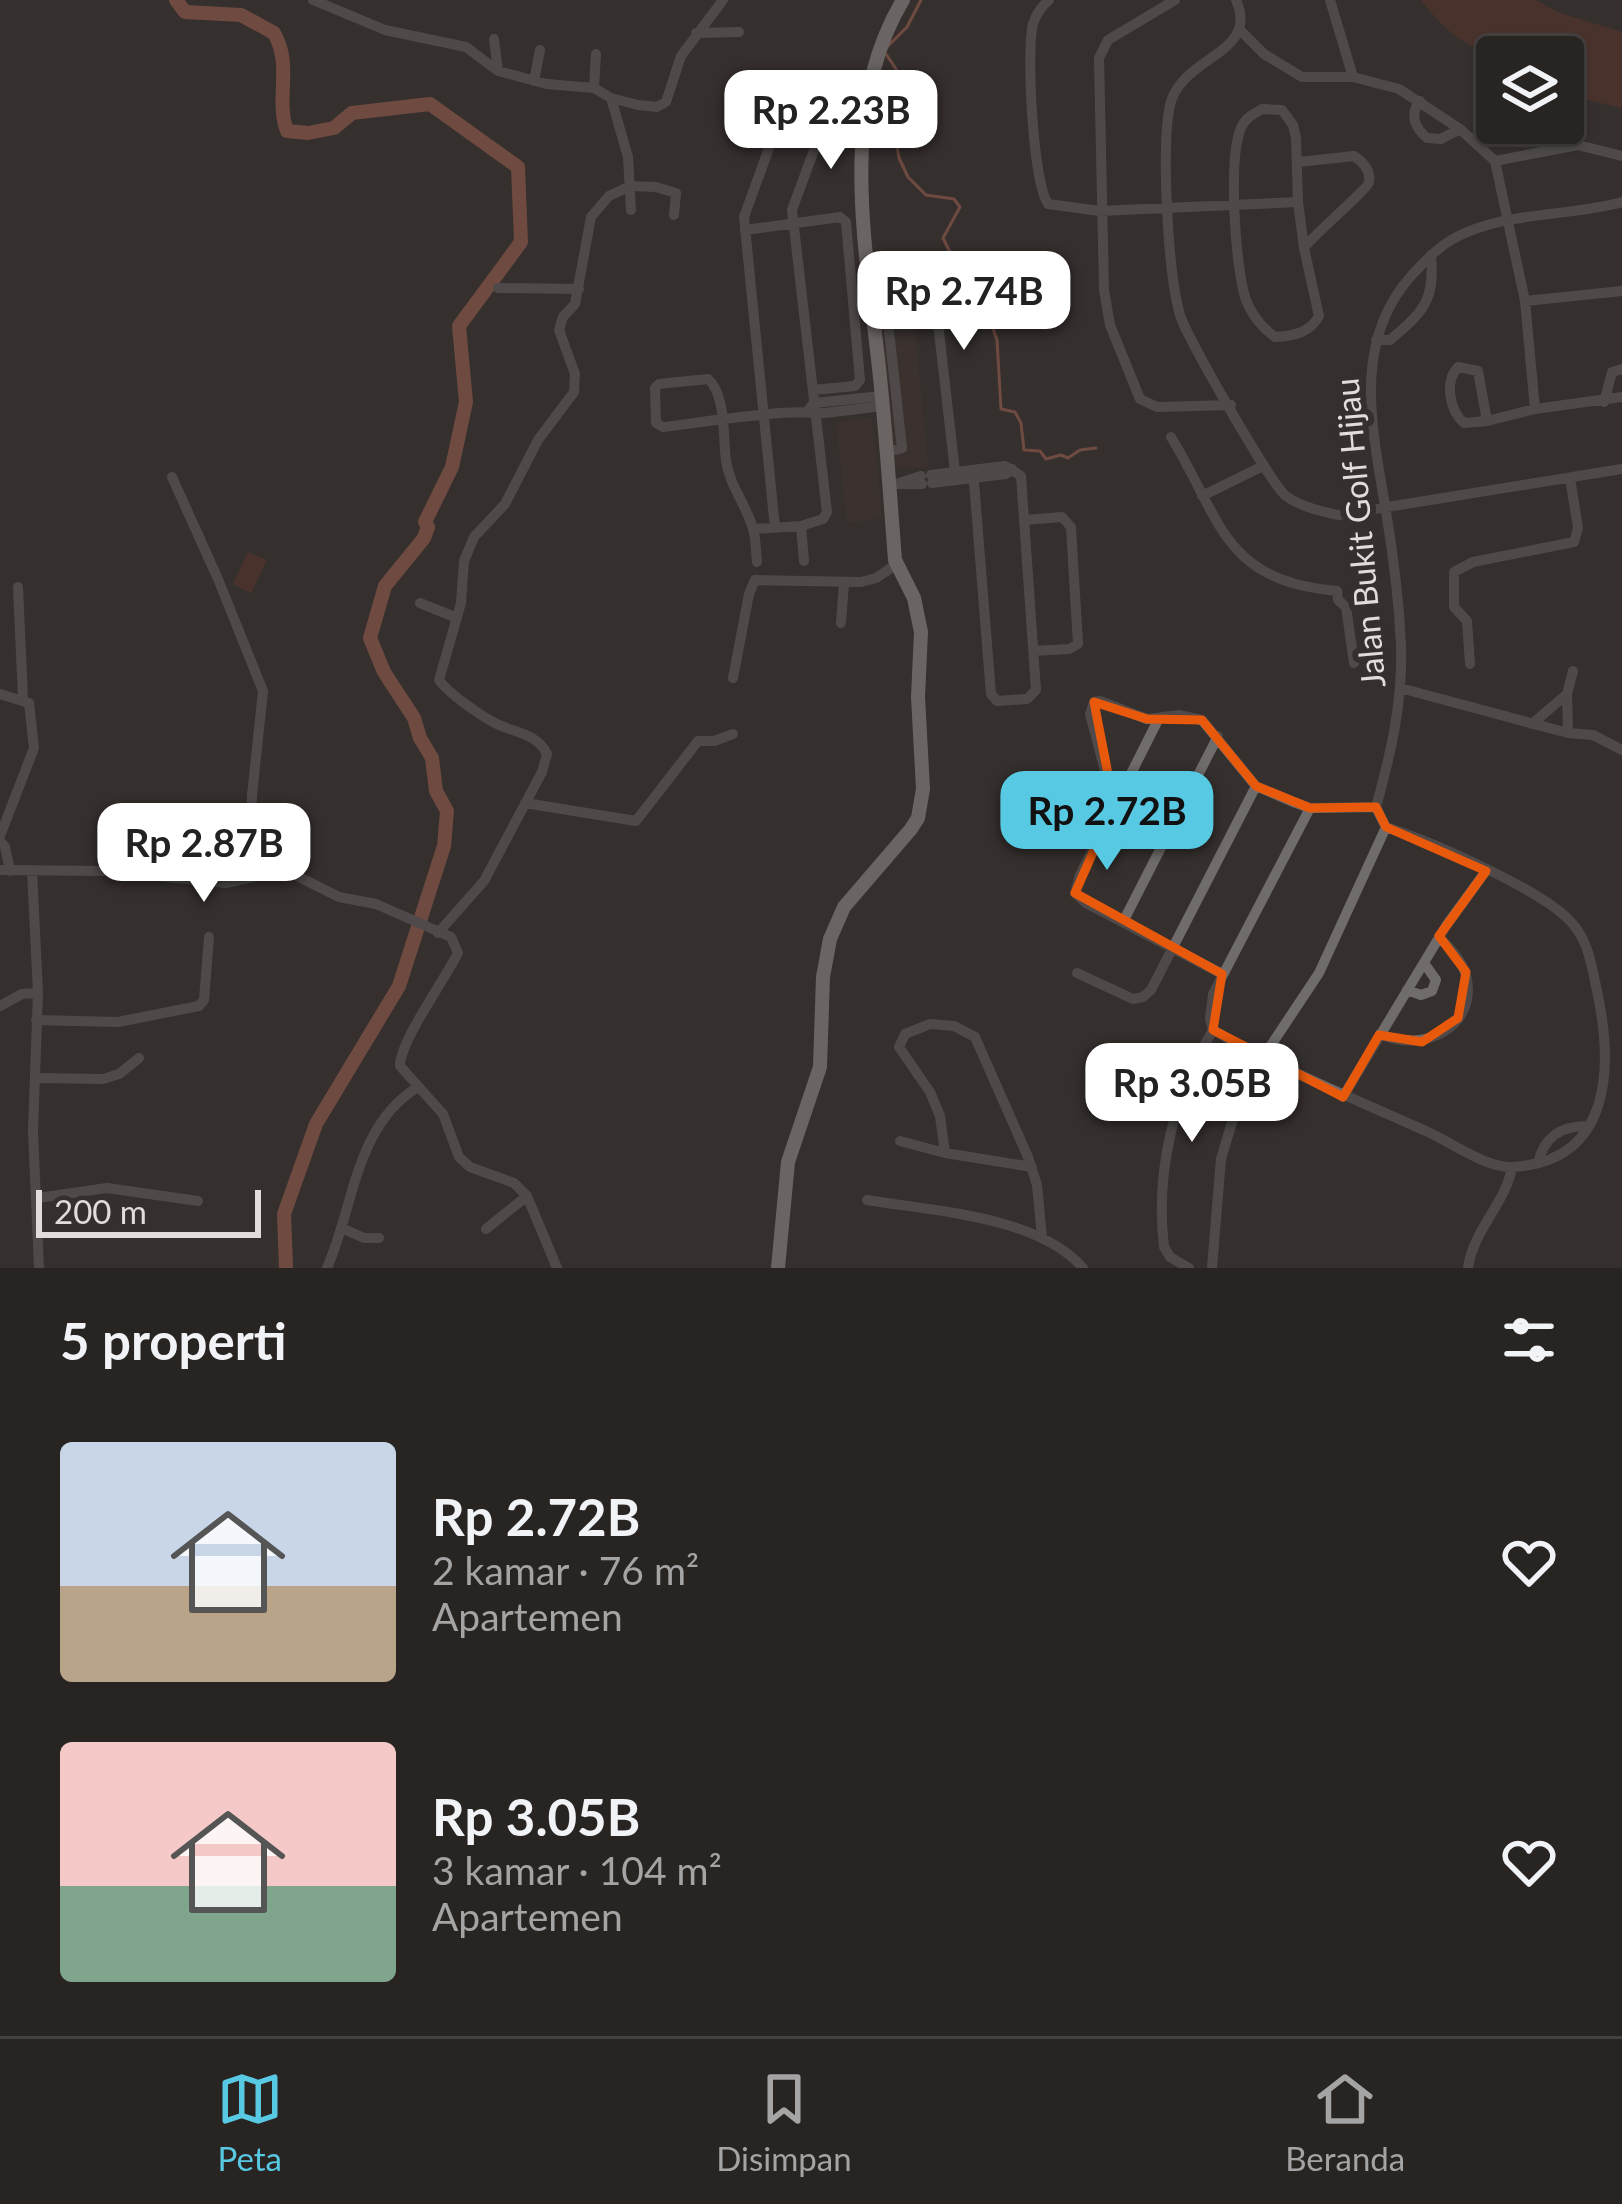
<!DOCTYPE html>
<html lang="id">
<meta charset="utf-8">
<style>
:root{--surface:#282422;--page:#302c2a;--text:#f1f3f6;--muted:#a5a4a5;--line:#444140;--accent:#58c9e3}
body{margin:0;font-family:Lato,sans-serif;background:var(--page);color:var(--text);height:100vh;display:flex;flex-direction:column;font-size:45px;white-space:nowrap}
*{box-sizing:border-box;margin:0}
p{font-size:39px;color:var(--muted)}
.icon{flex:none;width:66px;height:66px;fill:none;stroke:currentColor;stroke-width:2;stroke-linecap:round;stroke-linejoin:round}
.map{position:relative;height:1268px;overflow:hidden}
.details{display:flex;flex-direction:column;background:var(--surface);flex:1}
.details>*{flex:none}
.tools{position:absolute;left:1476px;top:36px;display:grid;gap:24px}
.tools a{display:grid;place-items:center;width:108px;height:108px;border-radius:12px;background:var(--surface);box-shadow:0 3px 9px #0004,0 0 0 3px var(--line);font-size:60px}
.scale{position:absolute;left:36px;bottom:30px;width:225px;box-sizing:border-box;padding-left:12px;border:6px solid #e1dddc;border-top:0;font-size:33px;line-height:42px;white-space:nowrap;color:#e1dddc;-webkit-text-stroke:9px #35302e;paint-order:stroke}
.price{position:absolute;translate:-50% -102px;padding:0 27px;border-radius:24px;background:#fff;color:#222;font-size:39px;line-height:78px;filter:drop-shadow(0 3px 6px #0008)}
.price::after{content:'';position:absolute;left:50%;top:72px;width:36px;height:27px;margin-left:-18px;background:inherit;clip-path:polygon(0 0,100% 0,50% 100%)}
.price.current{background:var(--accent);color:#111}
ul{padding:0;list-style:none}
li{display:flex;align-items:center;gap:36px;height:300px;padding:0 60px}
li span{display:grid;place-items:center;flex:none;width:336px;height:240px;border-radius:12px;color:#555}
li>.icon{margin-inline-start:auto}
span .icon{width:144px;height:144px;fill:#fffc;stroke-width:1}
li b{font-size:51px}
h2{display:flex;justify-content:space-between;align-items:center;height:144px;padding:0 60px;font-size:51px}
.tab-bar{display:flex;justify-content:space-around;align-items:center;height:168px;border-top:3px solid var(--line);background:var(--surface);font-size:33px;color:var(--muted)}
.tab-bar a{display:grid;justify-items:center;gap:6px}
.tab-bar .current{color:var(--accent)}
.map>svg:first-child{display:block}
.built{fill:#433733}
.green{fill:#63372c}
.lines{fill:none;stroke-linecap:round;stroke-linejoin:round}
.stream{stroke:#b76c58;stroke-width:3}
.river{stroke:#b76c58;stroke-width:14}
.minor{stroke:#6f6c6b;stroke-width:10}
.major{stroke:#aca6a4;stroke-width:14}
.marked{fill:none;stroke:#e8590c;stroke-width:9;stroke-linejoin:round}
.labels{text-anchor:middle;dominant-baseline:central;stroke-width:12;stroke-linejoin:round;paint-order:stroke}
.street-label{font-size:33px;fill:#e1dddc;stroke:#35302e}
</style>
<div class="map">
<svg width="1622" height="1268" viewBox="0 0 1622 1268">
<rect width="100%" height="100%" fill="#35302e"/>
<!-- built -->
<path class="built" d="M909,265L928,467H894L875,267Z
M872,418L882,518L847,523L836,422Z"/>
<!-- green -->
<path class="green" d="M1421,0H1535L1560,13L1622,32V108L1563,94V57C1493,57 1466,58 1421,0Z
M248,552L267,560L251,593L233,584Z"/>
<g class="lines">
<!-- stream -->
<path class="stream" d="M888,46L907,27L921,0
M886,54L898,72L889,99L899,158L908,177L926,195L954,199L960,207L943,238L951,254L974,272L986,292L985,306L997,340L1001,409L1015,412L1021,423L1024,450L1040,451L1046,459L1061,455L1068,458L1080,450L1096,448"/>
<!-- river -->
<path class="river" d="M176,0L185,12L241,15L274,33C293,66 275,99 287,131L308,133L334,128L352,113L430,104L518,167L521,242L459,326L466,402L452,467L425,522L428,527L424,538L385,586L370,638L384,672L414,718L420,738L432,758L436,791L447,811L444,846L399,986L316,1124L284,1214L286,1268"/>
<!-- minor -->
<path class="minor" d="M313,0L385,30L466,47L498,71L547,84L594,88L611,98L638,105L657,107L666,102L681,56L723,0
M1049,0C1041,7 1036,14 1033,24C1026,52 1033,182 1048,204L1100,211L1298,202L1304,248C1314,234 1368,189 1369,182C1371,170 1363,162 1354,156L1298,162
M1175,0L1108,40L1099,58L1104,290L1110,325L1140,399L1157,407L1231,405
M1236,0C1260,55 1182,55 1170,105C1161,148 1168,273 1180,315C1186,336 1272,486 1286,496C1301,507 1321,511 1338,515L1622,469
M1330,0L1353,77
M1241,31L1264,54L1302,77H1353L1399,89L1460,129L1495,161L1525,301L1535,409
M696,33L739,32
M494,39L498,71
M534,81L540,50
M594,88L596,54
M611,98L628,157L631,210
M1420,101C1409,114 1415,128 1427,138L1441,139L1460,129
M1495,161L1578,145L1622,156
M1298,202L1296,138L1293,125L1282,110L1262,109C1253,114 1245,118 1241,128C1228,158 1235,268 1246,300C1252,315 1261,327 1275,337C1293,336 1310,333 1319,316L1304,248
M745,230L840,217L846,222L860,380L855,386L813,390
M868,276L883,277L902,448L888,452
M920,280H933L956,480
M498,288L579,289
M1525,301L1622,291
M1376,340H1390C1424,311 1435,301 1431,255
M1604,402L1612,372L1622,369
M809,409L814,403L882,396
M1487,421L1464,423C1450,411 1444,382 1458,367L1478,371L1487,421L1535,409L1622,397
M1171,437C1223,522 1222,580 1337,591L1338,600L1346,607L1354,663
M931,475L1005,466L1021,476L1036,690L1027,699L997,701L991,694L973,470
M172,477L218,579L263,691L252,795L250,878
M899,483L921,476
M932,483L1006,474L1012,469
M891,484H922
M1202,496L1263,466
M1025,520L1062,517L1071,527L1078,644L1069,649L1034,651
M801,526L804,561
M754,529L801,526L823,519L827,512L792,210L824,123L789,109L782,112L744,217L775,528
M757,562C756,553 756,542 754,533C749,508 730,488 726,461C723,438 726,394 708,379L659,384L655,388L656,423L663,427C691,424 796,407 816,414L883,406
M18,587L23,699
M420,603L457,618
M841,623L844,583
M1470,664L1467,621L1454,607V572L1473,562L1574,542L1578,528L1570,478
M733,678L749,594L755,580L861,582L876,578L897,564
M1400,688L1568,733L1567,694L1573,671
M0,694L29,703L34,748L0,836
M1158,720L1080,875L1075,893L1086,903L1222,974
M1532,724L1567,694
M1568,733L1593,735L1622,750
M525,803L636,821L698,741H714L733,734
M1114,805L1090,714L1094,702L1100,701L1147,719L1179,715L1202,720L1256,786L1293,802L1310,808L1376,807L1386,827C1430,841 1543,890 1572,923C1589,942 1592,968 1597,991C1613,1065 1613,1162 1512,1167C1486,1168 1452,1143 1428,1132C1355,1099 1282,1070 1213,1030L1210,1019L1213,994L1310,808
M1376,807C1391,753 1403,701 1401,645C1399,603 1394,560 1387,518C1374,435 1349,344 1412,275C1424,262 1437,248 1453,239C1503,211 1568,217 1622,202
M0,841L5,847L10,871
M0,870L107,871L226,883L267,874H293L339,897L376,904L451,937L458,953C444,981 400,1041 400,1066L443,1114L459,1157L470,1167L514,1183L527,1196L557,1268
M32,870L38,993L33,1131L39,1268
M1124,920L1218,736
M438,933L484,881L542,772L547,754C537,733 514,733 495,723C481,716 448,693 439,680L461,603L464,561L474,537L505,504L538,440L574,392L575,374L559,330L563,317L575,304L591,217L609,196L630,186L656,187L676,193L674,215
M1077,973L1133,999L1143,997L1151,990L1256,786
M1407,990L1421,995L1432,991L1436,980L1424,963
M0,1006L22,994L38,993
M36,1020L118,1022L199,1006L204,1000L209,937
M1380,1034C1423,1054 1479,1027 1466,975C1462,960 1450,948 1439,937
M37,1078L103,1079L119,1074L139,1058
M1343,1097L1446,926L1486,871
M900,1141L945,1153L1032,1167
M945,1153L940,1116L930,1092L899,1047L905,1034L930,1024L954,1026L975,1037L1028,1157L1037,1185L1042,1238
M1538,1163C1544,1137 1560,1126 1587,1126
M38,1198L107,1188L198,1201
M867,1200C933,1211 1038,1216 1083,1268
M344,1229L364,1238H379
M486,1229L527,1196
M327,1268C354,1207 355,1125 418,1087
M1189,1268L1170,1257L1164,1247C1155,1171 1174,1094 1213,1030
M1212,1268L1221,1159L1242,1089L1319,973L1386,827
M1468,1268C1473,1230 1506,1203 1512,1167"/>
<!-- major -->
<path class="major" d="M778,1268L788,1162L820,1067L823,977L830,939L844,907L911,829L918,818L923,789L918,697L921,632L914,598L895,560C890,496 886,432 879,368C866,247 837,110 903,0"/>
</g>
<!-- marked area -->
<path d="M0 0H1622V1268H0ZM1094,702L1147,719L1202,720L1256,786L1310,808L1376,807L1386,827L1486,871L1439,936L1466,972L1458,1018L1422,1042L1379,1035L1343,1097L1213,1030L1222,974L1075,893L1114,805Z" fill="#35302e" fill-opacity=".55" fill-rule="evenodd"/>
<path class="marked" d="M1094,702L1147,719L1202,720L1256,786L1310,808L1376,807L1386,827L1486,871L1439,936L1466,972L1458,1018L1422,1042L1379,1035L1343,1097L1213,1030L1222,974L1075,893L1114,805Z"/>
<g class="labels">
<!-- street labels -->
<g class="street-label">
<text transform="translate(1359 533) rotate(-95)">Jalan Bukit Golf Hijau</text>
</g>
</g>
</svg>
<div class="tools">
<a><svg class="icon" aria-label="layers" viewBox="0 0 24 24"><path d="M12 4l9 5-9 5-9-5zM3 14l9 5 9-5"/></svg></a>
</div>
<div class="scale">200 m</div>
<b class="price" style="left:831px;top:172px">Rp 2.23B</b>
<b class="price" style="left:964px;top:353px">Rp 2.74B</b>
<b class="price current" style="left:1107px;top:873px">Rp 2.72B</b>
<b class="price" style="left:204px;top:905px">Rp 2.87B</b>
<b class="price" style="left:1192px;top:1145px">Rp 3.05B</b>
</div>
<section class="details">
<h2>5 properti<svg class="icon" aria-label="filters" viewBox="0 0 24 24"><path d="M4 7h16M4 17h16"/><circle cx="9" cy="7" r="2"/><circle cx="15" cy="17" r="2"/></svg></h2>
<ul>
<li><span style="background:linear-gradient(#c9d6e8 60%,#b9a48a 0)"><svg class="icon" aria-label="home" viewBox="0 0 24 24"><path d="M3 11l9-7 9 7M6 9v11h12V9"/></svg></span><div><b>Rp 2.72B</b><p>2 kamar · 76 m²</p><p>Apartemen</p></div><svg class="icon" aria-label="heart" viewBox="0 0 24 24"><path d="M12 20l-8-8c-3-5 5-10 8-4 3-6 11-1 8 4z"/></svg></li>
<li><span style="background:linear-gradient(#f6c9c9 60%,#7fa58c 0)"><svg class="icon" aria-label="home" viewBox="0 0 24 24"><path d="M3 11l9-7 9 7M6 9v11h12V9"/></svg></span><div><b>Rp 3.05B</b><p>3 kamar · 104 m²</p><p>Apartemen</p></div><svg class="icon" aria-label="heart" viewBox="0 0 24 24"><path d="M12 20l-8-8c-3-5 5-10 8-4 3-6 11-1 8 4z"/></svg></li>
</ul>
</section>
<nav class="tab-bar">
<a class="current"><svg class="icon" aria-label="map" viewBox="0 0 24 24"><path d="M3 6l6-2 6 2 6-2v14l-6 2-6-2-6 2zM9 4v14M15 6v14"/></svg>Peta</a>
<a><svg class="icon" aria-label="saved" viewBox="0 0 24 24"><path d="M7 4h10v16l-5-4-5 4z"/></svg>Disimpan</a>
<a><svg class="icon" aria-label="home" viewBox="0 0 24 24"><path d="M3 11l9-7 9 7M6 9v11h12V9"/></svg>Beranda</a>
</nav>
